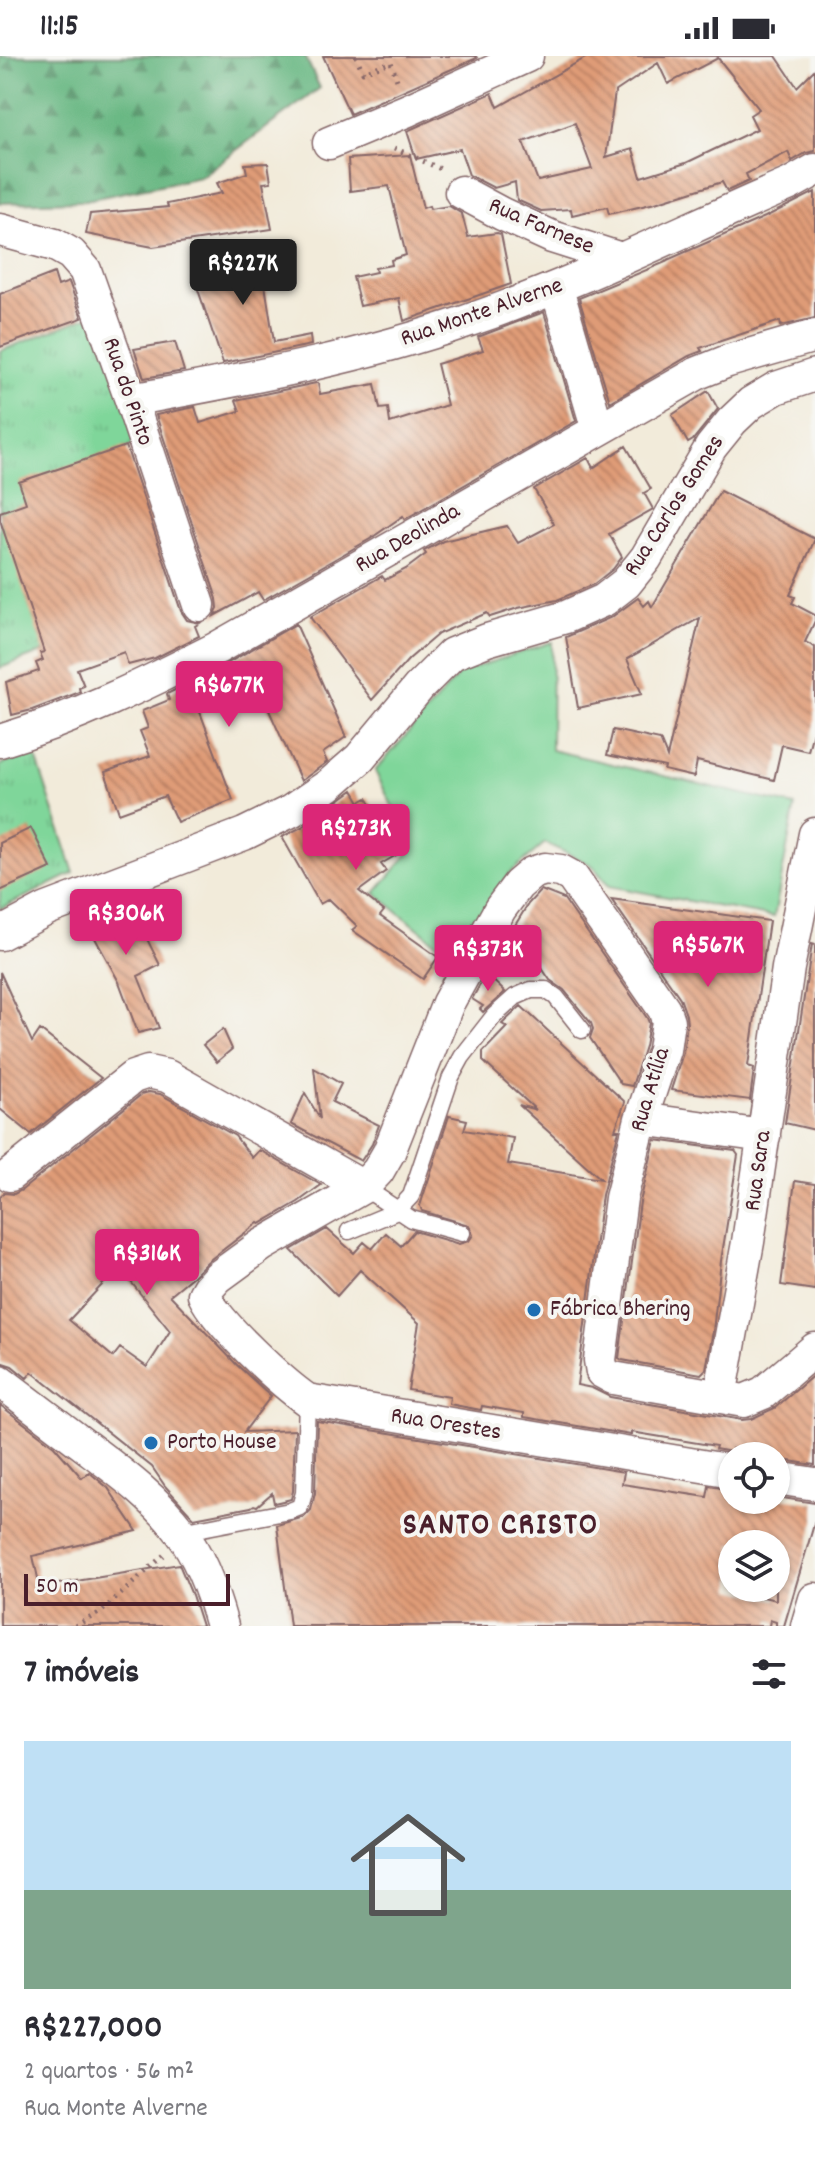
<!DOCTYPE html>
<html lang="pt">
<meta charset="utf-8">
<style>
:root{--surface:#fff;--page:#f7f7f7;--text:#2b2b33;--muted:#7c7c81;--accent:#db2777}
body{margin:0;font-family:Dekko,sans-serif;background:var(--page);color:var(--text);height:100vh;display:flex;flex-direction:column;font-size:30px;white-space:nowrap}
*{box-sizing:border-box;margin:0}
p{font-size:26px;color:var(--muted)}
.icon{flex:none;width:44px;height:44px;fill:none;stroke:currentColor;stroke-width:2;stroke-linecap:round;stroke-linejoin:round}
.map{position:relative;height:1570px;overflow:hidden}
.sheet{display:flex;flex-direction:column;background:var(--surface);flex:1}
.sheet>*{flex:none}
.fabs{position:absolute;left:718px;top:1386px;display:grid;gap:16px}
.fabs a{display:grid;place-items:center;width:72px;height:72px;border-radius:50%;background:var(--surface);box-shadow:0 2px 6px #0004;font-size:40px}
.scale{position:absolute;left:24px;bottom:20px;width:206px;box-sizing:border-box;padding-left:8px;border:4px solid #4a1f2b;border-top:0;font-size:22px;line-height:28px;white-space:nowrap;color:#4a1f2b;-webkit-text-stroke:6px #f6f6f2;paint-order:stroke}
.price{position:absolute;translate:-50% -68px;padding:0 18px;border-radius:8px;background:var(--accent);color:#fff;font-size:26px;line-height:52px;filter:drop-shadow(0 2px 4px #0008)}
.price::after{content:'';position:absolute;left:50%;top:48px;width:24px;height:18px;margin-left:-12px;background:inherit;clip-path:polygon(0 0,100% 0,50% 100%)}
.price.selected{background:#222;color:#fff}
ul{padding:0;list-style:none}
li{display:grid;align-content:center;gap:16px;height:424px;padding:0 24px}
li span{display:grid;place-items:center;height:248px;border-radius:0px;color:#555}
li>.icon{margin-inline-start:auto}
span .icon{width:144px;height:144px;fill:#fffc;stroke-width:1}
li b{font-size:34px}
h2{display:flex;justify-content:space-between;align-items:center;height:96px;padding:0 24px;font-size:34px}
.status{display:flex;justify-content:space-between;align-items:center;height:56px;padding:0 40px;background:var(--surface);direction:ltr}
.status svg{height:22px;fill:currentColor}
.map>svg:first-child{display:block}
.grass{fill:#7fd69a;stroke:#647a62;stroke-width:2}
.forest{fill:url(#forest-firs);stroke:#586b56;stroke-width:2}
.park{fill:url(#park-tufts);stroke:#647a62;stroke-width:2}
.building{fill:url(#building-back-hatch);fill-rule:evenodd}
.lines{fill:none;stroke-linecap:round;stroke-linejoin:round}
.service-casing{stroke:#856668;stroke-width:19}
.minor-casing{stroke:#856668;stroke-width:35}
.path{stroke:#856668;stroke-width:5;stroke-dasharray:2 6;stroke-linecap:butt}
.service{stroke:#fff;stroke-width:16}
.minor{stroke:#fff;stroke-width:32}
.poi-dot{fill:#1f6fb2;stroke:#f6f6f2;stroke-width:3}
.labels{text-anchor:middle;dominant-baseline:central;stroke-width:8;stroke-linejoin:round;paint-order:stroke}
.street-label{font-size:24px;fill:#4a1f2b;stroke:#f6f6f2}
.poi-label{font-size:24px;fill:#4a1f2b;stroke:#f6f6f2;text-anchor:start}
.district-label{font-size:32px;font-weight:bold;letter-spacing:2px;fill:#4a1f2b;stroke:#f6f6f2}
</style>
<div class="status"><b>11:15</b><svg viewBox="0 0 49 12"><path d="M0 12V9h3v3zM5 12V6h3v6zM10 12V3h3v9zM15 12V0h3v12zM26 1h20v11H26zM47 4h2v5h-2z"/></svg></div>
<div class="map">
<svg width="815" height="1570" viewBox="0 0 815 1570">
<defs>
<pattern id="forest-firs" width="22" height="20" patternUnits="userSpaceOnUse" patternTransform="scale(2)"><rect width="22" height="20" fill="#67b782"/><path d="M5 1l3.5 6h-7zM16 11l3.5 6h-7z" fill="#57946b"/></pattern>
<pattern id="park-tufts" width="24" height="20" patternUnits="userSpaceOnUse" patternTransform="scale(2)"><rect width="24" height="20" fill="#7fd69a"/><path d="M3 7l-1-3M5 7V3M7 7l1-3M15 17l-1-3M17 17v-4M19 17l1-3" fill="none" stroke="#6fb785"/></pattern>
<pattern id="building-back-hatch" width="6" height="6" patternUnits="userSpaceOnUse" patternTransform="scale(2)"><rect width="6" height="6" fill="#df9b77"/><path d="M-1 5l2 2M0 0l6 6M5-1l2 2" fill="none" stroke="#b77e62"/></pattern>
</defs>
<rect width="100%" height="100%" fill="#f6f6f2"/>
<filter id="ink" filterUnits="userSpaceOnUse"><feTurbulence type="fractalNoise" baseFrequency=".0125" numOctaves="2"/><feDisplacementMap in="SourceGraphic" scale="16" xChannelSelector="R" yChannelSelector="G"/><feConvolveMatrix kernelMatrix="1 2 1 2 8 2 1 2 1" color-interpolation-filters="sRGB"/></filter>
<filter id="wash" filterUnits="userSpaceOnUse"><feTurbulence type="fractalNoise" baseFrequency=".006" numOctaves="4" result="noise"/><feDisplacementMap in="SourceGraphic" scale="32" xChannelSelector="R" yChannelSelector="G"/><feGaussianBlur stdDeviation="1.8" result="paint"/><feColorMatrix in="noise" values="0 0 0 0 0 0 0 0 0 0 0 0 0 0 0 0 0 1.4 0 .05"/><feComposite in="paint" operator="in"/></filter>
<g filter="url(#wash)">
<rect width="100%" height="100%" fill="#f2ebda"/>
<!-- grass -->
<path class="grass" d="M552,586L551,694L795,750L774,861L609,830L592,809L545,787L509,818L452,900L375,837L413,792L375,715L461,616Z"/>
<!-- forest -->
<path class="forest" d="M0,0H305L320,32L200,121L81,145L0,147Z"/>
<!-- park -->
<path class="park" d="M95,258L139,387L28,432L72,585L0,612V295Z
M35,698L74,817L0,853V709Z"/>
<g id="blocks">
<!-- building -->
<path class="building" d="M323,0H476L477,2L350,58Z
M589,0H776L797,31L815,13V95L806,97L792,105L788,96L746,118L749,125L727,135L722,126L655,147L609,158L607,151L572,159L571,153L541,155L517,144L515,126L494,132L469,119L460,93L416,103L407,75L492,37L498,51ZM718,2L759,53L750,59L757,73L686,107L641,121L633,93L606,101L615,36L658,7L668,28ZM575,67L592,113L538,125L523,86Z
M410,99L423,152L429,150L430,153L449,150L462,158L468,181L497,177L501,178L511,228L404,265L399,242L360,250L353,221L376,216L375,212L392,209L391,204L406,199L389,130L350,135L348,103Z
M268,107L271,126L263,127L272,173L153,191L86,178L90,158L168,151L167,148L222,137L217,127L247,117L245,108Z
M815,136V262L781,270L780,265L700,292L702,295L689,300L610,346L579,242L666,206L665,205L765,161Z
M276,193L283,227L265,229L274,286L310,279L311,289L223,307L193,219Z
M54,217L58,230L69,226L82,262L0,291V238Z
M544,256L576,365L405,463L403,460L370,483L263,544L258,536L214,560L218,552L217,543L156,359L195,351L200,367L240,355L236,344L316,327H318L320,338L375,328L380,353L388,352L390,367L447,349L437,308L483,294L478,281Z
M175,286L184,315L144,322L134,293Z
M708,335L718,353L693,384L688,387L672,359Z
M126,390L181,555L187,564L200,567L195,570L199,580L155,602L128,609L124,596L77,613L84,630L79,632L80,636L32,654L12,659L6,626L39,615L36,607L43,604L40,597L44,596L0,464V456L26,447L19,426Z
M626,390L651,433L644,437L653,453L609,478L622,501L613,513L594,528L557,544L518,552L490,561L487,557L438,578L409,603L372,644L310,561L382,520L385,524L406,513L426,498L424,495L443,485L507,470L518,487L554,468L534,433L588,402L593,412Z
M720,435L815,483L790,539L795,541L792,547L815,559V565L805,586L815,591V668L808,695L782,689L774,724L697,705L694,721L664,714L665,711L607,699L613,674L660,684L667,701L700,562L627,603L642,638L578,652L566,581L612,561L638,542L644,550L649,545L652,551Z
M296,568L346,681L323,697L327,706L301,725L254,621L197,648L233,744L177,766L165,740L119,757L105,716L150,700L140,675L148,672L142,655L169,644L167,638L226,608Z
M353,734L360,746L367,742L376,756L381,753L406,788L398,794L400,797L381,808L386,815L359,835L384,855L380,860L438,901L423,923L352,874L357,870L329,843L320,848L282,781L302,771Z
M31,772L51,812L0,835V787Z
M541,834L564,843L647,962L649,967L645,990L632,1030L621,1028L590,982L593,973L591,967L564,934L550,924L514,871L528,848Z
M127,843L160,909L138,920L159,972L138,977L119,926L83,860Z
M611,843L769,865L748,1010L754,1012L750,1044L671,1034L683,997L687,968L686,959L680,942Z
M812,888L815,889V1074L785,1067Z
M0,916L32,986L40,974L101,1022L31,1078L0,1053Z
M486,918L505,936L483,956L480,953L483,950L472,943Z
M521,950L625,1046L615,1074H619L602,1139L577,1329L592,1332L610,1341L742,1364L751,1363L775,1352L815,1318V1409L776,1403V1400L732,1393V1396L715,1393L716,1390L631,1376V1379L524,1361V1357L482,1350L481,1354L449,1348L450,1341L408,1334L419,1267L360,1214L337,1240L291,1194L327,1173L354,1197L364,1186L372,1193L386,1177L401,1190L414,1175L459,1188L469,1185L473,1179L469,1169L422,1155L420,1150L449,1060L467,1064L464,1074L513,1082L508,1108L601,1123L519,1049L536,1054L483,1005V996L507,971L502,968Z
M223,973L232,993L217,1006L203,989Z
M314,1012L341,1028L332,1046L379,1069L372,1088L361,1105L291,1068L305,1037L320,1063Z
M149,1036L160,1038L235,1080L252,1102L259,1094L321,1129L298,1146L260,1168L258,1167L207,1206L193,1220L170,1239L237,1309L271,1340L244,1376L295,1374L293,1435L291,1443L287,1444L274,1447L272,1437L257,1450L254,1449L251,1451L194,1462L165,1430L152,1411L32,1316L27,1322L12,1310L0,1306V1140L4,1137L14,1138L22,1134L142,1038ZM119,1211L170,1275L147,1311L120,1292L113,1301L69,1264Z
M655,1084L735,1095L738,1099L721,1205L713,1275L706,1313L701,1318L622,1304L619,1302L640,1146Z
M795,1125L815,1128V1234L781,1229Z
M0,1349L54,1390L82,1422L89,1416L108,1432L137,1475L33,1500L40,1531L179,1508L192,1539L202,1570H0Z
M317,1365L624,1416L622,1428L707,1441L709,1430L732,1434V1444H776V1441L815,1447V1465L784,1570H776V1566L770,1564L769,1570H290L277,1469L304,1461L311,1454L315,1437ZM732,1488H776V1544L732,1534Z"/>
</g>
</g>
<g filter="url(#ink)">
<use href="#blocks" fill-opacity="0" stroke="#856668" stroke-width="2"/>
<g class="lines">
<!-- service casing -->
<g class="service-casing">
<path id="service" d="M363,1131L411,1163L462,1177
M349,1175L397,1155L411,1140L451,1021L462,1001L494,960L515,941L531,934H546L556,941L582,974
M181,1476L290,1455L300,1451L304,1437L307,1344"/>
</g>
<!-- minor casing -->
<g class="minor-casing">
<path id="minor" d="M329,87L408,54L527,0
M461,136L502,158L552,181L621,203
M0,174L55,189L71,198L85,214L131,344L199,549
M557,233L598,374
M131,344C244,323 357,303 467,265C578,227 683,174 790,128L815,114
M0,685C76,662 146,628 217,592L698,317L728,305L815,280
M0,878L47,853L244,778L291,755L329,729L360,702L419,631L452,598L487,584L566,561L604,544L626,527L646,502L711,391L732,365L751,347L776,332L815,319
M641,1063L764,1080
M10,1119L133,1021L148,1016L167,1020L363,1131
M0,1325C29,1347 59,1370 88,1392C121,1417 155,1442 180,1475C201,1502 213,1537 222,1570
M720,1341L748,1186L788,912L815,778
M732,1415L307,1344C281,1326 217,1267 204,1239L208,1232L218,1221L262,1189L363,1131L378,1115L389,1096L448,947L500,853L518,829L532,817L545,813L561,815L572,821L664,953L668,965L664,994L641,1063L621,1142L600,1304L602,1316L613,1322L744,1345L763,1337L815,1293
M776,1422L815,1428
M807,1570L815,1543"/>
</g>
<!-- path -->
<path class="path" d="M356,0L363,16L391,6L398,27
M394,92L443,114
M75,1570L101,1556L164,1499"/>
<!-- service -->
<use href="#service" class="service"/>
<!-- minor -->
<use href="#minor" class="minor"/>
</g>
</g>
<!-- markers -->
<g class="poi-dot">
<circle cx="534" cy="1254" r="8"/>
<circle cx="151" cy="1387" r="8"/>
</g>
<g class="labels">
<!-- street labels -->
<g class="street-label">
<text transform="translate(541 171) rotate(23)">Rua Farnese</text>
<text transform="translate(482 257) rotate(-19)">Rua Monte Alverne</text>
<text transform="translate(127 336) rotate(71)">Rua do Pinto</text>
<text transform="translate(675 450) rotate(-57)">Rua Carlos Gomes</text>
<text transform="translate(408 483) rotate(-30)">Rua Deolinda</text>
<text transform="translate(651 1034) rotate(-73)">Rua Atília</text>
<text transform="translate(759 1115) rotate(-82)">Rua Sara</text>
<text transform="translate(446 1369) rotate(9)">Rua Orestes</text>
</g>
<!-- poi labels -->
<g class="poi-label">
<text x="550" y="1254">Fábrica Bhering</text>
<text x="167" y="1387">Porto House</text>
</g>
<!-- district labels -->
<g class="district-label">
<text x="501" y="1471">SANTO CRISTO</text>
</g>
</g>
</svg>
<div class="fabs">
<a><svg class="icon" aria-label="locate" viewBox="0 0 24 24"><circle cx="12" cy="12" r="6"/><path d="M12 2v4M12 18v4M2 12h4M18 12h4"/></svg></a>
<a><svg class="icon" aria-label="layers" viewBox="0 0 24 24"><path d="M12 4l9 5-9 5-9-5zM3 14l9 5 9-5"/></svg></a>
</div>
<div class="scale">50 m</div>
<b class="price selected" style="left:243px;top:251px">R$227K</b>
<b class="price" style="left:229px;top:673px">R$677K</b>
<b class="price" style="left:356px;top:816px">R$273K</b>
<b class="price" style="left:126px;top:901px">R$306K</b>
<b class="price" style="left:708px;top:933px">R$567K</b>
<b class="price" style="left:488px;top:937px">R$373K</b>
<b class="price" style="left:147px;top:1241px">R$316K</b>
</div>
<section class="sheet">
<h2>7 imóveis<svg class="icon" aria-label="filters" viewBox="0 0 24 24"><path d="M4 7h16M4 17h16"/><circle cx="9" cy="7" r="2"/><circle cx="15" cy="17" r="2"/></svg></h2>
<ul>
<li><span style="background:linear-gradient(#bfe0f5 60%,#7fa58c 0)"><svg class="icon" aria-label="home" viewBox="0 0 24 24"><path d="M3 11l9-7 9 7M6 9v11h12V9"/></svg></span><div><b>R$227,000</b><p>2 quartos · 56 m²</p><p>Rua Monte Alverne</p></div></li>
</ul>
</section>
